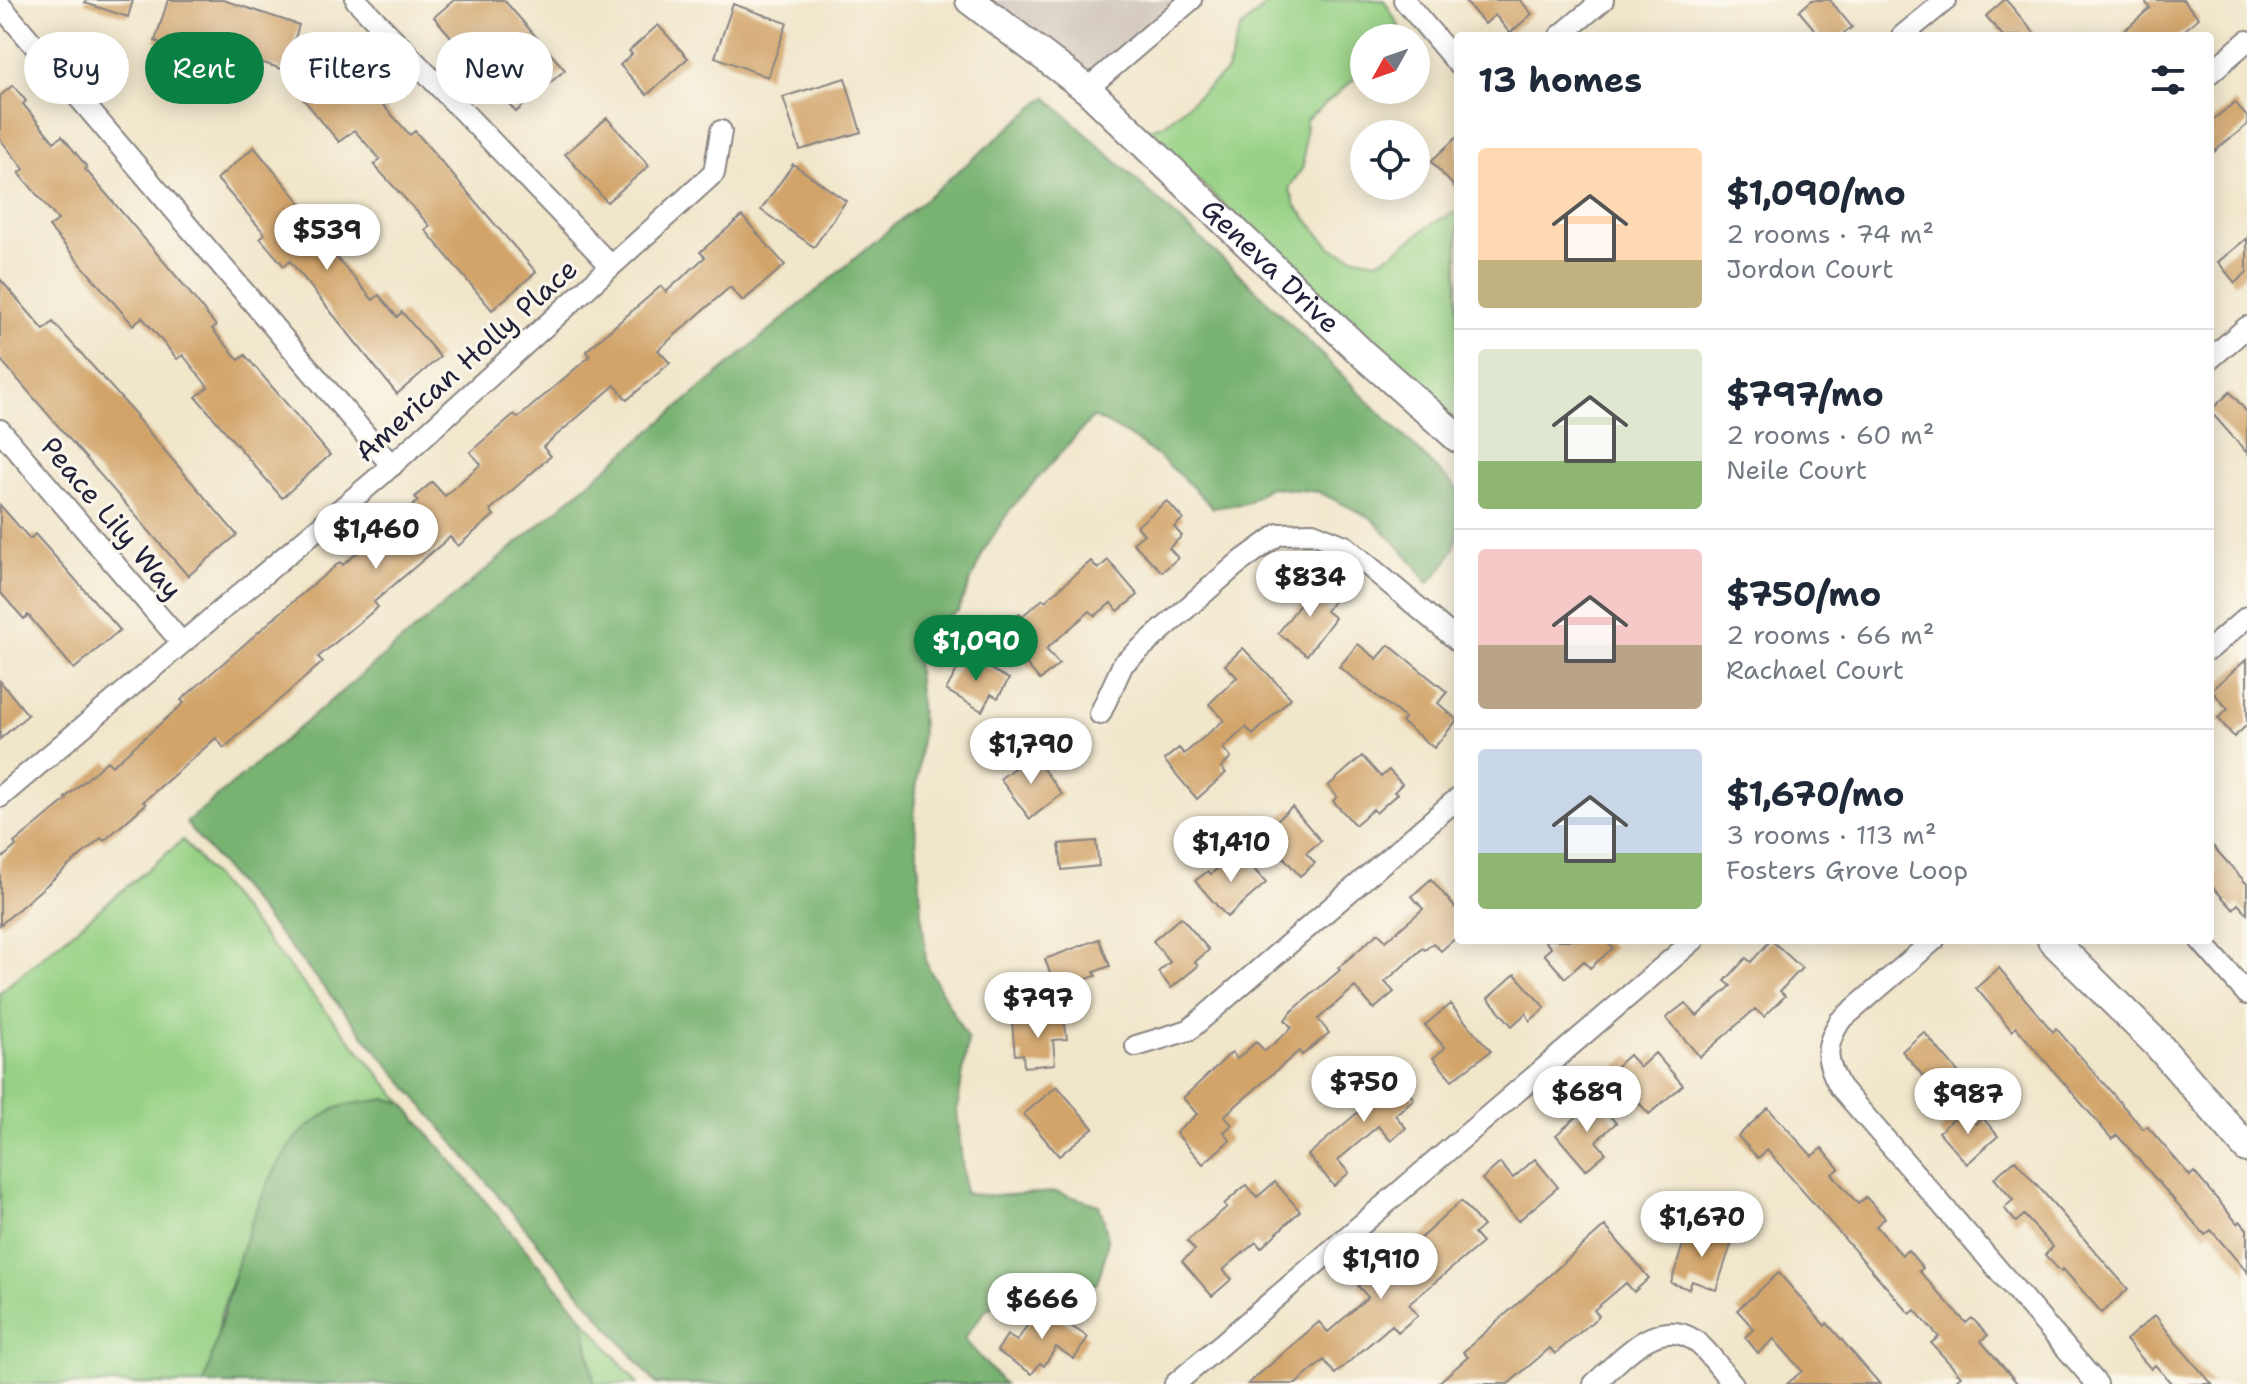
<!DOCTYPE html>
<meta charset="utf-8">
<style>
:root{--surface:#fff;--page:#f2f2f3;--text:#1f2937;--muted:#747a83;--line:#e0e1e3;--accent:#0b8043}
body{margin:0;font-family:"Shantell Sans",sans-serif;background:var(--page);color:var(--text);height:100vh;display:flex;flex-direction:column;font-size:30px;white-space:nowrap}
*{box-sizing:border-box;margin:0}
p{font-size:26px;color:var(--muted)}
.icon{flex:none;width:44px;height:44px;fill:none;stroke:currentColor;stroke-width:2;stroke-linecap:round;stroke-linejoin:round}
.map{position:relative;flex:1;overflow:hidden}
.sheet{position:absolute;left:1454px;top:32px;width:760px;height:912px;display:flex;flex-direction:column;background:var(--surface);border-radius:8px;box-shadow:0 4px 20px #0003}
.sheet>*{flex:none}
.banner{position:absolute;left:24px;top:32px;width:760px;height:72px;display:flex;gap:16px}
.needle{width:52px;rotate:230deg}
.controls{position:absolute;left:1350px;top:24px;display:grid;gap:16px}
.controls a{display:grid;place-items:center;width:80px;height:80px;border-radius:50%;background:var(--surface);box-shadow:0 4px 20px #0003;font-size:40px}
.price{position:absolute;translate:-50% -68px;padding:0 18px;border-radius:28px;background:#fff;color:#222;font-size:26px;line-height:52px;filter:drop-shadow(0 2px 4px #0008)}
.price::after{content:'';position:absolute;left:50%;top:48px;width:24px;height:18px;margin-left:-12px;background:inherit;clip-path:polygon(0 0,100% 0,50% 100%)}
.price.on{background:var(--accent);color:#fff}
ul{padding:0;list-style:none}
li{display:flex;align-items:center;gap:24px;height:200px;padding:0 24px}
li+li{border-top:2px solid var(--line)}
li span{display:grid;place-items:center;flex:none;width:224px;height:160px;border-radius:8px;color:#555}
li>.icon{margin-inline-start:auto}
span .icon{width:96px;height:96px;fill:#fffc;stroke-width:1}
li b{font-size:34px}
h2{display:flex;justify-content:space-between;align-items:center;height:96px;padding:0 24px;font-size:34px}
.chip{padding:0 28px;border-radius:36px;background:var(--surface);box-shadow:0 4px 20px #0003;font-size:28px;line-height:72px}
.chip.on{background:var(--accent);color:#fff}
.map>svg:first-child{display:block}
.industrial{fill:#cdc2b9}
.green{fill:#97d185;stroke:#5c7a60;stroke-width:2}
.forest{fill:#79b372;stroke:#4e6a56;stroke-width:2}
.building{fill:#d2a46b}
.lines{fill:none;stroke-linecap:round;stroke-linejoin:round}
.minor-casing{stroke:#898482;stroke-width:24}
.secondary-casing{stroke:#898482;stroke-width:32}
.minor{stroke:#fff;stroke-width:20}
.secondary{stroke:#fff;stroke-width:28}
.labels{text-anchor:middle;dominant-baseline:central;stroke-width:6;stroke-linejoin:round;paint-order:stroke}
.street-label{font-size:28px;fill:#22223b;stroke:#fbf7ec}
</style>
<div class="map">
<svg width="2247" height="1384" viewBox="0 0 2247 1384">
<rect width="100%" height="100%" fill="#fbf7ec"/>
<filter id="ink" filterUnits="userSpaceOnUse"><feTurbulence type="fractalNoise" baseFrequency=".0125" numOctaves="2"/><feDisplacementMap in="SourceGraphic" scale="16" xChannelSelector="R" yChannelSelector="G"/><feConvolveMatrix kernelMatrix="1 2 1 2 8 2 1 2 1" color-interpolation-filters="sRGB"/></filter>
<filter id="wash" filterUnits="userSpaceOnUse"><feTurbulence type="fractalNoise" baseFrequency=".006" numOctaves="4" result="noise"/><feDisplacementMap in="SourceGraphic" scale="32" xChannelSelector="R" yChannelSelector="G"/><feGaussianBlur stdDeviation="1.8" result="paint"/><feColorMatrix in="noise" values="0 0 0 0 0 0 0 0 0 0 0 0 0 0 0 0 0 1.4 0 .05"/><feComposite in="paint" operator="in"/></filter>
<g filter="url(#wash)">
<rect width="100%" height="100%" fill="#f0e6ca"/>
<!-- industrial -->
<path class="industrial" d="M989,0H1175L1087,75Z"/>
<!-- green -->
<path class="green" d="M1272,0H1384L1403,33L1400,38H1364V71L1306,120L1303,167L1289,188L1296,206L1331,248L1352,256L1377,261L1393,253L1436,221L1458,211V423L1373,348L1146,130L1165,124L1227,71L1240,29Z
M183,840L403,1103L386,1099L295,1139L274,1172L241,1254L221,1313L216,1345L204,1384H0V992Z
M584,1319L638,1384H594Z"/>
<!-- forest -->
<path class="forest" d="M1046,97L1253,287L1458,490C1458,536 1463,549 1428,583L1409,557L1371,518L1319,492L1270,487L1246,503L1213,508C1178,471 1141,438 1093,417L1011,508L984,550L958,611L914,633L922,728L914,811L926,963L968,1040L957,1110L965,1193L991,1196L1057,1192L1099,1205C1112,1239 1108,1250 1097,1283L1074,1293L1035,1290L986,1309L964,1339L1004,1384H656L186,823Z
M386,1099L403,1103L584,1319L594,1384H204C228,1306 244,1208 293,1142C302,1130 324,1114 337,1108C350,1102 371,1102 386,1099Z"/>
<g id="blocks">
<!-- building -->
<path class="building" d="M86,0H133L128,17L85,3Z
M168,0H223L299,25L285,70L211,46L207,58L155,41Z
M454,0H504L565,70L516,112L434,17Z
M1464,0H1520L1532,14L1510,33L1495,15L1485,24Z
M1812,0H1830L1852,27L1841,36H1820L1799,11Z
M2004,0H2006L2037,36H2003L1986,16Z
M2144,0H2183L2199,18L2178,36H2118L2150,8Z
M733,4L787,23L768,77L715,57Z
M658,25L688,58L647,95L620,65L632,54L629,51Z
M352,58L388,101L383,105L410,135L415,131L536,272L492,310L425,230L430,226L374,165L380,159L354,130L339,142L303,99Z
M845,78L861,132L800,150L783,97Z
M13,85L26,101L23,104L54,142L62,136L87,167L85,169L182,283L216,326L212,329L239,360L245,355L330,455L282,498L196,397L208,387L183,355L177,359L142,317L133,325L49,227L58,220L19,173L24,169L0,139V96Z
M2235,102L2247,117V125L2210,155V122Z
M607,118L649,166L607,202L565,154Z
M1458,136V191L1431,161Z
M254,147L336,245L330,250L373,300L379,295L397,317L402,312L440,357L397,394L290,261L284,266L260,238L265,234L217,179Z
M793,164L846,201L814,247L761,210Z
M742,216L785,265L743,301L730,287L658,350L670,363L627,400L615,385L543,447L551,456L490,510L494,515L458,546L450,537L374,602L378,607L318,657L323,662L224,748L216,738L143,802L146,804L104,841L101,838L0,925V860L16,846L14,843L67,799L65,798L107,761L112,766L184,703L181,700L296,599L340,562L343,565L418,501L415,497L432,482L445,496L481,464L470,452L514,414L518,418L590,356L586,351L661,286L666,292L705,257L700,252Z
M2247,238V272L2235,283L2218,262Z
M0,279L44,330L53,322L137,416L136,417L237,535L188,576L0,359Z
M2230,392L2247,412V453L2210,411Z
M1167,501L1183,519L1174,527L1182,536L1169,548L1178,558L1162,572L1133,543L1144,534L1137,526Z
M0,505L30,539L35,534L120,630L74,669L28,615L24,619L0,592Z
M1108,560L1138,595L1118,611L1111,603L1095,616L1090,611L1046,649L1059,664L1040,680L998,631L1019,613L1022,616L1043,599L1045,601L1091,561L1098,569Z
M1318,581L1337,596L1326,611L1335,618L1307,655L1278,633Z
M1358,644L1377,659L1389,645L1447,692L1438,703L1457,720L1434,748L1402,722L1405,718L1339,667Z
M1243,648L1291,698L1253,735L1246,727L1223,748L1231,758L1221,767L1226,773L1197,799L1164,760L1179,748L1184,754L1224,720L1209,704L1237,677L1225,665Z
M965,655L1009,679L998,698L991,694L982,711L946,690Z
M2247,659V725L2234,737L2218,718L2228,709L2211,690Z
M0,681L28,715L0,739Z
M1032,754L1062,794L1030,819L1000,779Z
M1362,756L1381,777L1389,770L1402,784L1394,792L1397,794L1376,813L1373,809L1355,825L1333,801L1337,797L1328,786Z
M1292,807L1321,841L1306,853L1315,863L1300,876L1262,833Z
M1096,841L1099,866L1062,870L1059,844Z
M2210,843L2247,884V914L2238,904L2233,909L2210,884Z
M1238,851L1266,883L1227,917L1195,881L1208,871L1211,874Z
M1431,879L1458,911V936L1441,951L1433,943L1425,950L1423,948L1385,982L1394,992L1374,1009L1355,987L1318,1019L1329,1033L1302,1055L1299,1051L1224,1116L1232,1125L1224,1132L1230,1140L1203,1164L1176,1133L1197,1114L1183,1098L1232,1052L1237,1059L1256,1042L1265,1051L1292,1028L1285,1020L1290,1013L1340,970L1338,968L1378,933L1386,941L1423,909L1412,896Z
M1181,917L1209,950L1195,962L1198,966L1171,988L1158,972L1170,962L1153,941Z
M1099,939L1110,966L1094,972L1096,976L1069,985L1068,983L1055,987L1045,959Z
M1544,940H1605L1613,948L1590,968L1584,961L1565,978L1544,954L1551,948Z
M1771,940L1802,968L1780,991L1785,996L1764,1017L1755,1009L1700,1057L1666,1018L1685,1003L1697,1016L1731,986L1725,981L1746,958L1751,962Z
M1999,968L2053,1032L2056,1028L2143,1129L2147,1126L2190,1176L2194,1172L2238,1224L2240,1221L2247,1229V1272L2211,1230L2205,1235L2117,1135L2112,1139L2016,1027L2012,1031L1976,988Z
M1515,974L1545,1008L1530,1021L1526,1013L1512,1026L1488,998Z
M1450,1004L1491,1051L1452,1080L1433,1058L1445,1048L1425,1025Z
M1064,1017L1067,1039L1053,1040L1055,1064L1024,1067L1023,1054L1015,1055L1012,1022Z
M1924,1032L1963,1078L1941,1097L1902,1051Z
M1655,1053L1683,1085L1649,1114L1611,1071L1629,1055L1640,1067Z
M1390,1069L1414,1099L1395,1115L1406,1128L1391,1141L1378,1126L1338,1160L1349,1173L1334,1186L1308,1155L1363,1108L1355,1099Z
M1057,1086L1093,1128L1059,1156L1024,1114Z
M1596,1100L1616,1123L1596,1141L1606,1153L1586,1170L1556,1135Z
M1768,1108L1812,1156L1822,1148L1839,1169L1832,1174L1858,1204L1866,1197L1885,1218L1876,1226L1902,1255L1908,1250L1923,1268L1919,1271L1966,1323L1972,1318L1988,1335L1981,1341L2018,1384H1951L1961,1376L1931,1343L1939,1337L1915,1310L1910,1314L1767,1150L1758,1158L1738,1136Z
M1964,1110L1976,1124L1983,1118L1998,1136L1967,1164L1939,1132Z
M1535,1159L1558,1187L1518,1221L1482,1179L1500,1163L1513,1178Z
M2015,1160L2128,1289L2102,1313L2063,1269L2061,1272L2045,1255L2053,1247L2024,1215L2016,1222L2004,1208L2013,1200L1994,1178Z
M1275,1182L1300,1211L1261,1248L1256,1242L1223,1270L1232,1279L1212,1296L1182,1261L1195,1250L1187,1241L1227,1207L1224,1204L1246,1185L1257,1197Z
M1461,1201L1483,1226L1474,1234L1482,1243L1409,1304L1418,1315L1398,1332L1392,1325L1335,1374L1324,1360L1296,1384H1248L1319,1322L1328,1332L1368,1297L1358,1286L1374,1272L1378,1277Z
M1689,1225L1733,1239L1716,1290L1692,1281L1689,1289L1671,1283Z
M1605,1226L1649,1278L1634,1292L1626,1283L1594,1310L1599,1316L1555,1354L1550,1348L1508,1384H1437L1468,1357L1463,1352Z
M1779,1273L1825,1326L1827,1323L1880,1384H1787L1802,1371L1774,1339L1758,1353L1745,1337L1754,1329L1737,1310Z
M1040,1306L1088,1337L1074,1359L1056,1347L1044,1366L1040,1363L1032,1374L997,1351L1007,1335L1017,1341Z
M2155,1315L2178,1345L2212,1384H2172L2155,1365L2151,1369L2126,1340Z"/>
</g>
</g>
<g filter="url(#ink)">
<use href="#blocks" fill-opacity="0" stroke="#898482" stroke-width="2"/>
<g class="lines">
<!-- minor casing -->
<g class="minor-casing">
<path id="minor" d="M356,0L611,266
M1404,0L1458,64
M0,5L392,466
M1560,36L1603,0
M1902,36L1946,0
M2210,73L2247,41
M1087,89L1191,0
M2210,359L2247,327
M0,430L182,643
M2210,649L2247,617
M1100,714L1123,664L1236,565L1279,534L1313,533L1345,546L1458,641
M0,797L380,476L714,173L721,131
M1934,940L1840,1021C1824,1047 1825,1060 1840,1087L2097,1384
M2200,940L2247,994
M1136,1046L1189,1030L1458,798
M1175,1384L1694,940
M1594,1384C1622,1359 1661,1310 1700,1345C1712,1356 1722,1371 1733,1384"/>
</g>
<!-- secondary casing -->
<g class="secondary-casing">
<g id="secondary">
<path id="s1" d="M970,0L1087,89L1365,356L1458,438"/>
<path d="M2052,940L2158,1045L2247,1148"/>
</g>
</g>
<!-- minor -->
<use href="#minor" class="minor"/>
<!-- secondary -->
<use href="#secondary" class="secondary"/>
</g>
</g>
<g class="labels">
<!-- street labels -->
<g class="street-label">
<text stroke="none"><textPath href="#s1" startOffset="402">Geneva Drive</textPath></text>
<text transform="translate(466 360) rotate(-42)">American Holly Place</text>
<text transform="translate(112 518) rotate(50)">Peace Lily Way</text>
</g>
</g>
</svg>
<div class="controls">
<a><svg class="needle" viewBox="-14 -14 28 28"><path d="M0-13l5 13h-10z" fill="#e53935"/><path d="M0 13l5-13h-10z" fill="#747a83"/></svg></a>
<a><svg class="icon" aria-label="locate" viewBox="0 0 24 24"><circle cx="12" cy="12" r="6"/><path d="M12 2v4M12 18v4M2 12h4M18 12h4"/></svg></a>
</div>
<b class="price" style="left:327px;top:272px">$539</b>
<b class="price" style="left:376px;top:571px">$1,460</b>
<b class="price" style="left:1310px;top:619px">$834</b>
<b class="price on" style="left:976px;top:683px">$1,090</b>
<b class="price" style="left:1031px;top:786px">$1,790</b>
<b class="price" style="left:1231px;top:884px">$1,410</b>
<b class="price" style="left:1038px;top:1040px">$797</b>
<b class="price" style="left:1364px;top:1124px">$750</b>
<b class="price" style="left:1587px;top:1134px">$689</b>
<b class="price" style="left:1968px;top:1136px">$987</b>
<b class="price" style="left:1702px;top:1259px">$1,670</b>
<b class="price" style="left:1381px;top:1301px">$1,910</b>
<b class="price" style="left:1042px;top:1341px">$666</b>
<div class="banner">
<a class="chip">Buy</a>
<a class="chip on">Rent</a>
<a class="chip">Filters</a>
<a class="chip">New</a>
</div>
<section class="sheet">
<h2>13 homes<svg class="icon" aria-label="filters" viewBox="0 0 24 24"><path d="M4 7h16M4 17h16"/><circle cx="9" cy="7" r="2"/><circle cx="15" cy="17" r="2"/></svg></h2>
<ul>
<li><span style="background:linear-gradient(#ffd9b3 70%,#c2b280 0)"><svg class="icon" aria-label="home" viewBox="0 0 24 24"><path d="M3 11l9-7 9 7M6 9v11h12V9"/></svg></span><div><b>$1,090/mo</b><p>2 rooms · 74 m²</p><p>Jordon Court</p></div></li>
<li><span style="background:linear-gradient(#dfe7d0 70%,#8fb573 0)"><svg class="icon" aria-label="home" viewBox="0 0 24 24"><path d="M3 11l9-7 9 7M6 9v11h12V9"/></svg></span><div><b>$797/mo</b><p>2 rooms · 60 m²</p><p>Neile Court</p></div></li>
<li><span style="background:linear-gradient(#f6c9c9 60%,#b9a48a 0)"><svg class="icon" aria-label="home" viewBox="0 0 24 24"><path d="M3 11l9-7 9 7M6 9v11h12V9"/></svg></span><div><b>$750/mo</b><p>2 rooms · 66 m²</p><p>Rachael Court</p></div></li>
<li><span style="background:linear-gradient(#c9d6e8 65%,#8fb573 0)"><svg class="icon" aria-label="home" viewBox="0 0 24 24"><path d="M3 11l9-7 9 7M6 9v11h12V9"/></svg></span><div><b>$1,670/mo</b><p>3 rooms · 113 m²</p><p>Fosters Grove Loop</p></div></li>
</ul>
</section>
</div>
